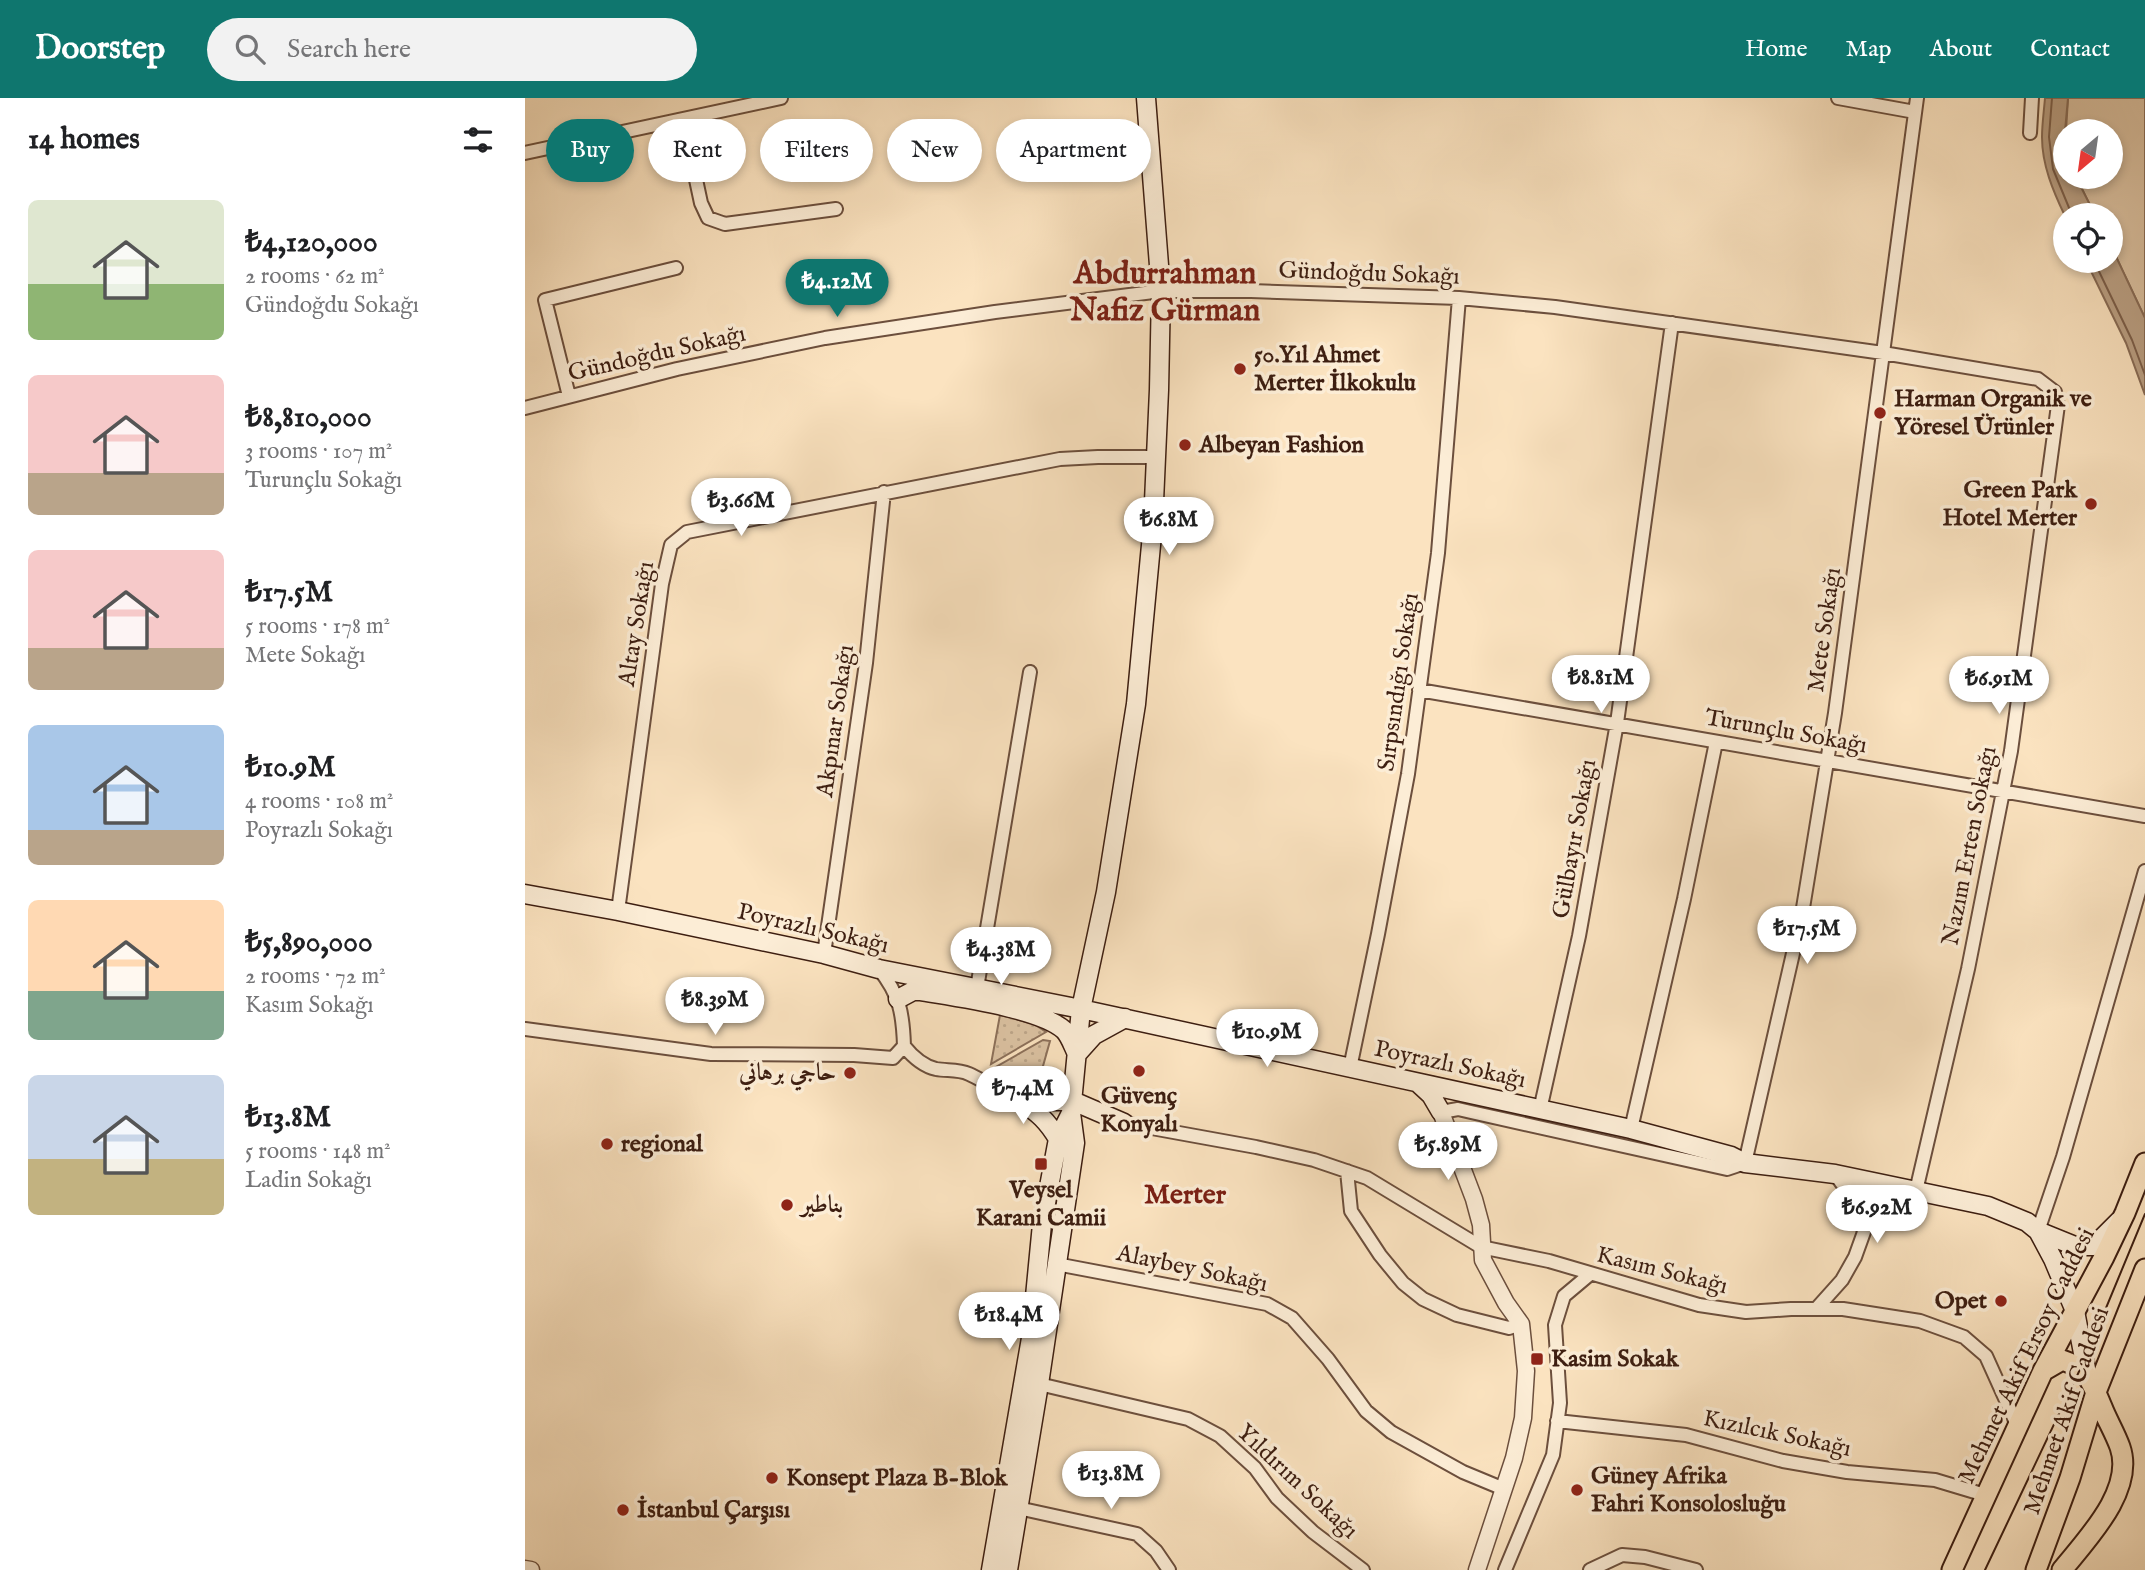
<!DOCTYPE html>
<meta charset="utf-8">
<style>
:root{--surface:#fff;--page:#f2f2f2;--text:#202124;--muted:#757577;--accent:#0f766e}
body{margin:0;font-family:"IM FELL English",Amiri,serif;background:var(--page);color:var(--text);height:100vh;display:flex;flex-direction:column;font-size:26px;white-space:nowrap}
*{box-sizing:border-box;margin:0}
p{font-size:23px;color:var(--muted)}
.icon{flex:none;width:38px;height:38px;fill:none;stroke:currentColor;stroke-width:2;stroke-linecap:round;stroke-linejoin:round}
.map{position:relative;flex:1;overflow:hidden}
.details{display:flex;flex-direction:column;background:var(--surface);width:525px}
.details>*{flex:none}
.top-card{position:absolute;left:21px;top:21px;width:665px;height:63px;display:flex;gap:14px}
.needle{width:46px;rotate:209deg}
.tools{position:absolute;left:1528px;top:21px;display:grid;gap:14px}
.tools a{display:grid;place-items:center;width:70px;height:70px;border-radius:50%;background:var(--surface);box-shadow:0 4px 10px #0003;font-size:35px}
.price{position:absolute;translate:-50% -60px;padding:0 16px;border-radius:24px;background:#fff;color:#222;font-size:23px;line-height:46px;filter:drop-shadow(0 2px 4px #0008)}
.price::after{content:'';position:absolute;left:50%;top:42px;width:21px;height:16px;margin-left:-10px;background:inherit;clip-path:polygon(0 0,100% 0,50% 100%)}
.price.active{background:var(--accent);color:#fff}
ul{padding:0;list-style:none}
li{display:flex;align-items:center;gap:21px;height:175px;padding:0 28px}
li span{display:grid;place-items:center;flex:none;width:196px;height:140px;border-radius:10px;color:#555}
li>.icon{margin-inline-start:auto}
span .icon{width:84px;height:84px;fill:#fffc;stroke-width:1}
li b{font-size:30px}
h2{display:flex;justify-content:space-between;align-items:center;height:84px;padding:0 28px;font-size:30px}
.pill{padding:0 24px;border-radius:32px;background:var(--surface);box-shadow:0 4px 10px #0003;font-size:24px;line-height:63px}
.pill.active{background:var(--accent);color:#fff}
header{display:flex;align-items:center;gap:42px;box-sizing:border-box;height:98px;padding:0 35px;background:var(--accent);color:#fff}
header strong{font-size:33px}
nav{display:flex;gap:38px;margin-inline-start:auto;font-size:24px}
.search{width:490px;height:63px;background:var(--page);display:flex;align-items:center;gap:18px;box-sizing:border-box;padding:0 24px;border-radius:38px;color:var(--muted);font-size:26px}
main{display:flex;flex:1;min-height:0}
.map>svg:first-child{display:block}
.grass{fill:url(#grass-dots);stroke:#8c705a;stroke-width:2}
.green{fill:#dbc2a2;stroke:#8c705a;stroke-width:2}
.water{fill:#baa084;stroke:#886c56;stroke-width:2}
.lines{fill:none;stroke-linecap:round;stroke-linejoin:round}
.shore{stroke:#7c5f4a;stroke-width:2}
.minor-casing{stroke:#6c4f3d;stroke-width:16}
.tertiary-casing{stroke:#6c4f3d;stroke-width:19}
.secondary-casing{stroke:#3d1e11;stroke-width:21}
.primary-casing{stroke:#3d1e11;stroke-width:23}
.minor{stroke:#fcedd6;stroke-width:12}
.tertiary{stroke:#fcedd6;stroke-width:16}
.secondary{stroke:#fcedd6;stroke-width:18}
.primary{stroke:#fbe3c0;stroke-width:19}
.tram{stroke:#3d1e11;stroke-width:2}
.poi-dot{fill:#8f2418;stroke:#fcedd6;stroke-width:2.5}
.labels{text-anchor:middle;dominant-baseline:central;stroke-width:7;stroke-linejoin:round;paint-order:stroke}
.street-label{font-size:24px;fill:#3d1e11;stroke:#fcedd6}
.poi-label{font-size:24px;font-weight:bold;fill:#3d1e11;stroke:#fcedd6;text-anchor:start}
.quarter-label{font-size:28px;font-weight:bold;fill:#7a1f14;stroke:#fcedd6}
.district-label{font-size:32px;font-weight:bold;fill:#7a1f14;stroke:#fcedd6}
</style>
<header>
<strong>Doorstep</strong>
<div class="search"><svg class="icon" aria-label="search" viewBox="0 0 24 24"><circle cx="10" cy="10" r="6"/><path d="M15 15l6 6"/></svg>Search here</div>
<nav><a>Home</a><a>Map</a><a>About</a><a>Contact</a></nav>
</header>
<main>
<section class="details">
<h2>14 homes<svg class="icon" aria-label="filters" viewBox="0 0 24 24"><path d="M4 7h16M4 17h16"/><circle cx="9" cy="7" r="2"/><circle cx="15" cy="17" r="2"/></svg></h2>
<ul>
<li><span style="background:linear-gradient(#dfe7d0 60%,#8fb573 0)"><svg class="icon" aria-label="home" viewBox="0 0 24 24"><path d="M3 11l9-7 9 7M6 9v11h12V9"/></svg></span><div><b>₺4,120,000</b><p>2 rooms · 62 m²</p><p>Gündoğdu Sokağı</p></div></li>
<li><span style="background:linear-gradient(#f6c9c9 70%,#b9a48a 0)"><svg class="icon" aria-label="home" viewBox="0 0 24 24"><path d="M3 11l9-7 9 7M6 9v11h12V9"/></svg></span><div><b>₺8,810,000</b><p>3 rooms · 107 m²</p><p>Turunçlu Sokağı</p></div></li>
<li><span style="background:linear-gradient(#f6c9c9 70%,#b9a48a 0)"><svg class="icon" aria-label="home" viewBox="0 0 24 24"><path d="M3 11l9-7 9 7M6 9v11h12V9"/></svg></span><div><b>₺17.5M</b><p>5 rooms · 178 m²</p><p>Mete Sokağı</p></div></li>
<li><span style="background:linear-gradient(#a9c7e8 75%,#b9a48a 0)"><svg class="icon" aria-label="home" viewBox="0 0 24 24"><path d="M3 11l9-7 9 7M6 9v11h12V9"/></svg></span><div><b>₺10.9M</b><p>4 rooms · 108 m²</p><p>Poyrazlı Sokağı</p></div></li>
<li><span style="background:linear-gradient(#ffd9b3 65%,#7fa58c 0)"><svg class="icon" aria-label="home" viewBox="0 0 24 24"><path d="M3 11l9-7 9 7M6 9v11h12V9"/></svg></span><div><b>₺5,890,000</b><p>2 rooms · 72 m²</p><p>Kasım Sokağı</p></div></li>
<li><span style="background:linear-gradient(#c9d6e8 60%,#c2b280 0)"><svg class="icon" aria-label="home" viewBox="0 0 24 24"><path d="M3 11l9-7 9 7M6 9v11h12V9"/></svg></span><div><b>₺13.8M</b><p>5 rooms · 148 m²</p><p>Ladin Sokağı</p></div></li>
</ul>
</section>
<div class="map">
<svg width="1620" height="1472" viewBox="0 0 1620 1472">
<defs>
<pattern id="grass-dots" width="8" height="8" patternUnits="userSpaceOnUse" patternTransform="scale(1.75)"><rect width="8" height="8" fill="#dbc2a2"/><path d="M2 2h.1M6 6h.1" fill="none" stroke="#bda68a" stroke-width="1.8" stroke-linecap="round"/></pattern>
</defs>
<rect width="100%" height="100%" fill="#fbe3c0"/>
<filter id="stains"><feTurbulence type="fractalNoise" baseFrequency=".00286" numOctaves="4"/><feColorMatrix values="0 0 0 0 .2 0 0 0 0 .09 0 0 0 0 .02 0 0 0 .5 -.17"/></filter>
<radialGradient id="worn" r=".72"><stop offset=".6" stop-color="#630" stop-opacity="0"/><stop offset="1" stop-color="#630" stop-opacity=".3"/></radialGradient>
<!-- grass -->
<path class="grass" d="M475,917L509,926L521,934L466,966Z
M518,942L525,943L511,993L482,985L462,974Z"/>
<!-- green -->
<path class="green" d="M1543,0H1620V220L1586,148V117H1570L1551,79H1586V33H1541Z"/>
<!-- water -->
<path class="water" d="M1520,0H1543L1540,33V79H1551L1570,117L1540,118C1528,93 1517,67 1517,39C1517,26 1519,13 1520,0Z
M1586,148L1620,220V297L1601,245L1561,163H1586Z"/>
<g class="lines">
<!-- shore -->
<path class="shore" d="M1527,0L1524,39L1528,71L1547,117
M1569,163L1607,242L1620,277"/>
<!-- minor casing -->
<g class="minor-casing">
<path id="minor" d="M1313,0L1390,14
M158,21L176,105L183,120L200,126L311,111
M1505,35L1507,0
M0,55L256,0
M44,298L20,202L151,170
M0,310L152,271L300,240L470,214L636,193H726L934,200L1030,209L1358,255L1513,281L1530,294L1533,307L1486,653L1443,871L1391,1093
M894,592L1620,718
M93,813L137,486L146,447L162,434L535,361L573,359H631
M299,856L341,565L359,394
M452,890L505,574
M0,931L186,956L329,957L368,960L379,948C378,916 375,897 354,871
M379,948C387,958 398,968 411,971C422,973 433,971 444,976C457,982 470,990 484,995
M825,970L853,836L883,676L913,455L934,200
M1015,1012L1054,838L1092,625L1147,225
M916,1014L933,1011L946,1014L1202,1071L1220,1065L1277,816L1310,615L1392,0
M599,1025L731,1049L789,1062L842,1080L956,1149L1024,1163L1174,1207L1221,1214L1266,1211H1318L1395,1223L1439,1239L1461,1258L1493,1329
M1106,1031L1159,801L1191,644
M822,1073L826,1113L855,1157L878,1185L898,1201L932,1217L984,1230L996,1226
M1513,1133L1538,1059L1620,773
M531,1166L742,1206L767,1220L803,1261L841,1313L866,1334L938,1374L979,1391
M1291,1211L1317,1182L1330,1159L1339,1134L1331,1105L1310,1076
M514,1286L663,1321L695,1338L730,1370L752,1400L788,1434L838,1472
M1032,1323L1161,1337L1258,1363L1322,1374L1410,1382L1460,1397
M493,1410L612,1436L631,1453L644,1472
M980,1472L1028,1357L1035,1305L1030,1227L1039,1198L1064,1177
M1065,1472L1097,1457L1120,1459L1171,1472"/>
</g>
<!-- tertiary casing -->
<g class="tertiary-casing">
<path id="tertiary" d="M916,1014L949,1101L956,1127L958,1162L981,1205L996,1226L1001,1273L998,1320L989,1360L952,1472
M0,1471L6,1472"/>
</g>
<!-- secondary casing -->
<g class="secondary-casing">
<path id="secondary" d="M0,796L93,813L299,856L354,871L556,911L1106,1031L1206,1058L1220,1065L1310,1076L1463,1108L1502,1124L1513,1133L1528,1161L1550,1213L1562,1276
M373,901L388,893H395C430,899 514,910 539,932C545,938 548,948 552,956L569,937L600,920
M893,985L906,997L916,1014
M484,995L512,1003H548L599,1025
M496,1004C513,1014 523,1024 533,1041
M1513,1133L1550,1148H1569L1594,1123
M466,1472L506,1240L517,1126L533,1041L546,1015
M483,1472L514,1286L550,1045L546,1015L556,911L581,794L611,606L628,426L634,292L636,193L621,0"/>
</g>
<!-- primary casing -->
<g class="primary-casing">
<path id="primary" d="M1518,1273L1537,1262C1563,1270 1567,1285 1577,1309C1582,1322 1590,1335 1595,1349C1610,1392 1562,1441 1537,1472
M1427,1472L1518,1273L1579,1159L1600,1115L1620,1065
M1511,1472L1545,1380L1571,1294L1620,1171"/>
</g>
<!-- minor -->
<use href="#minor" class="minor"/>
<!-- tertiary -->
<use href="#tertiary" class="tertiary"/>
<!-- secondary -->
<use href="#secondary" class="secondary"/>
<!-- primary -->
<use href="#primary" class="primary"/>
<!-- tram -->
<path class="tram" d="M1460,1472L1559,1263L1620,1116"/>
</g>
<!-- markers -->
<g class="poi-dot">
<circle cx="715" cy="271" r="7"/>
<circle cx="1355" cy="315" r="7"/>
<circle cx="660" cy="347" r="7"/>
<circle cx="1566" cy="406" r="7"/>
<circle cx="614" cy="973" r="7"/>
<circle cx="325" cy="975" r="7"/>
<circle cx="82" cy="1046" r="7"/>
<rect x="509" y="1059" width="14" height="14" rx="3.5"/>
<circle cx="262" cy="1107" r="7"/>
<circle cx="1476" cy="1203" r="7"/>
<rect x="1005" y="1254" width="14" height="14" rx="3.5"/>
<circle cx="247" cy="1380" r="7"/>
<circle cx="1052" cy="1392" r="7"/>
<circle cx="98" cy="1412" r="7"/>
</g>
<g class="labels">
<!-- street labels -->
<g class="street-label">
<text transform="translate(844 176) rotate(2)">Gündoğdu Sokağı</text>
<text transform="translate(132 256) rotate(-13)">Gündoğdu Sokağı</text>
<text transform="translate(112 526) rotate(-81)">Altay Sokağı</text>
<text transform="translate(1300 532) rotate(-82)">Mete Sokağı</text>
<text transform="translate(874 584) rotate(-82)">Sırpsındığı Sokağı</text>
<text transform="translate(311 623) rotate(-82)">Akpınar Sokağı</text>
<text transform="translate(1261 634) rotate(10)">Turunçlu Sokağı</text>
<text transform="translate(1050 741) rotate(-80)">Gülbayır Sokağı</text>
<text transform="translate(1445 748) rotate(-79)">Nazım Erten Sokağı</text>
<text transform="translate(288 831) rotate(13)">Poyrazlı Sokağı</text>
<text transform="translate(925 967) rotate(12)">Poyrazlı Sokağı</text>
<text transform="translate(667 1171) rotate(12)">Alaybey Sokağı</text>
<text transform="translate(1137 1173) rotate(14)">Kasım Sokağı</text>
<text transform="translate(1502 1258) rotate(-64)">Mehmet Akif Ersoy Caddesi</text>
<text transform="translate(1542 1313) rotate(-71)">Mehmet Akif Caddesi</text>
<text transform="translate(1252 1336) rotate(12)">Kızılcık Sokağı</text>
<text transform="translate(772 1384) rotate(43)">Yıldırım Sokağı</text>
</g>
<!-- poi labels -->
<g class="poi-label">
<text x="729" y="257">50.Yıl Ahmet<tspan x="729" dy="28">Merter İlkokulu</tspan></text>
<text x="1369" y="301">Harman Organik ve<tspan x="1369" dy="28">Yöresel Ürünler</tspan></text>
<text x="674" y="347">Albeyan Fashion</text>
<text x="1552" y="392" text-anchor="end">Green Park<tspan x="1552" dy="28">Hotel Merter</tspan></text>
<text x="311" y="975" text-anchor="end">حاجي برهاني</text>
<text x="614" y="998" text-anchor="middle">Güvenç<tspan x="614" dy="28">Konyalı</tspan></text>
<text x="96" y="1046">regional</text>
<text x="516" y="1092" text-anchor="middle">Veysel<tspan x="516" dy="28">Karani Camii</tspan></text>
<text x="276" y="1107">بناطير</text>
<text x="1462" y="1203" text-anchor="end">Opet</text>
<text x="1026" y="1261">Kasim Sokak</text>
<text x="1066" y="1378">Güney Afrika<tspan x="1066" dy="28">Fahri Konsolosluğu</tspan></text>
<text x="261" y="1380">Konsept Plaza B-Blok</text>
<text x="112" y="1412">İstanbul Çarşısı</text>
</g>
<!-- quarter labels -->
<g class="quarter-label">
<text x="660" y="1097">Merter</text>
</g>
<!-- district labels -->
<g class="district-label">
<text x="640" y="176">Abdurrahman<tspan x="640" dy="37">Nafiz Gürman</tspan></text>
</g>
</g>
<rect width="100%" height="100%" filter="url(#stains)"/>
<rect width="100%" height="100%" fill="url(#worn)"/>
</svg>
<div class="tools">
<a><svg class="needle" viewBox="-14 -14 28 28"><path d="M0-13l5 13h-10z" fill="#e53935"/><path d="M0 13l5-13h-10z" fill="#757577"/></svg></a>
<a><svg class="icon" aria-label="locate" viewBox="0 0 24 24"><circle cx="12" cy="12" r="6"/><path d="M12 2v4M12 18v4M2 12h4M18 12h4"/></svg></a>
</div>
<b class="price active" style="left:312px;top:221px">₺4.12M</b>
<b class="price" style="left:216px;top:440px">₺3.66M</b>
<b class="price" style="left:644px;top:459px">₺6.8M</b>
<b class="price" style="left:1076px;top:617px">₺8.81M</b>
<b class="price" style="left:1474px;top:618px">₺6.91M</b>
<b class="price" style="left:1282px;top:868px">₺17.5M</b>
<b class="price" style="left:476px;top:889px">₺4.38M</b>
<b class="price" style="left:190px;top:939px">₺8.39M</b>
<b class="price" style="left:742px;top:971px">₺10.9M</b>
<b class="price" style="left:498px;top:1028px">₺7.4M</b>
<b class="price" style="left:923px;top:1084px">₺5.89M</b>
<b class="price" style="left:1352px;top:1147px">₺6.92M</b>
<b class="price" style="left:484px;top:1254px">₺18.4M</b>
<b class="price" style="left:586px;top:1413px">₺13.8M</b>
<div class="top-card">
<a class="pill active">Buy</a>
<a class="pill">Rent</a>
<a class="pill">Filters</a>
<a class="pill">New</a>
<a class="pill">Apartment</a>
</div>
</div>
</main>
